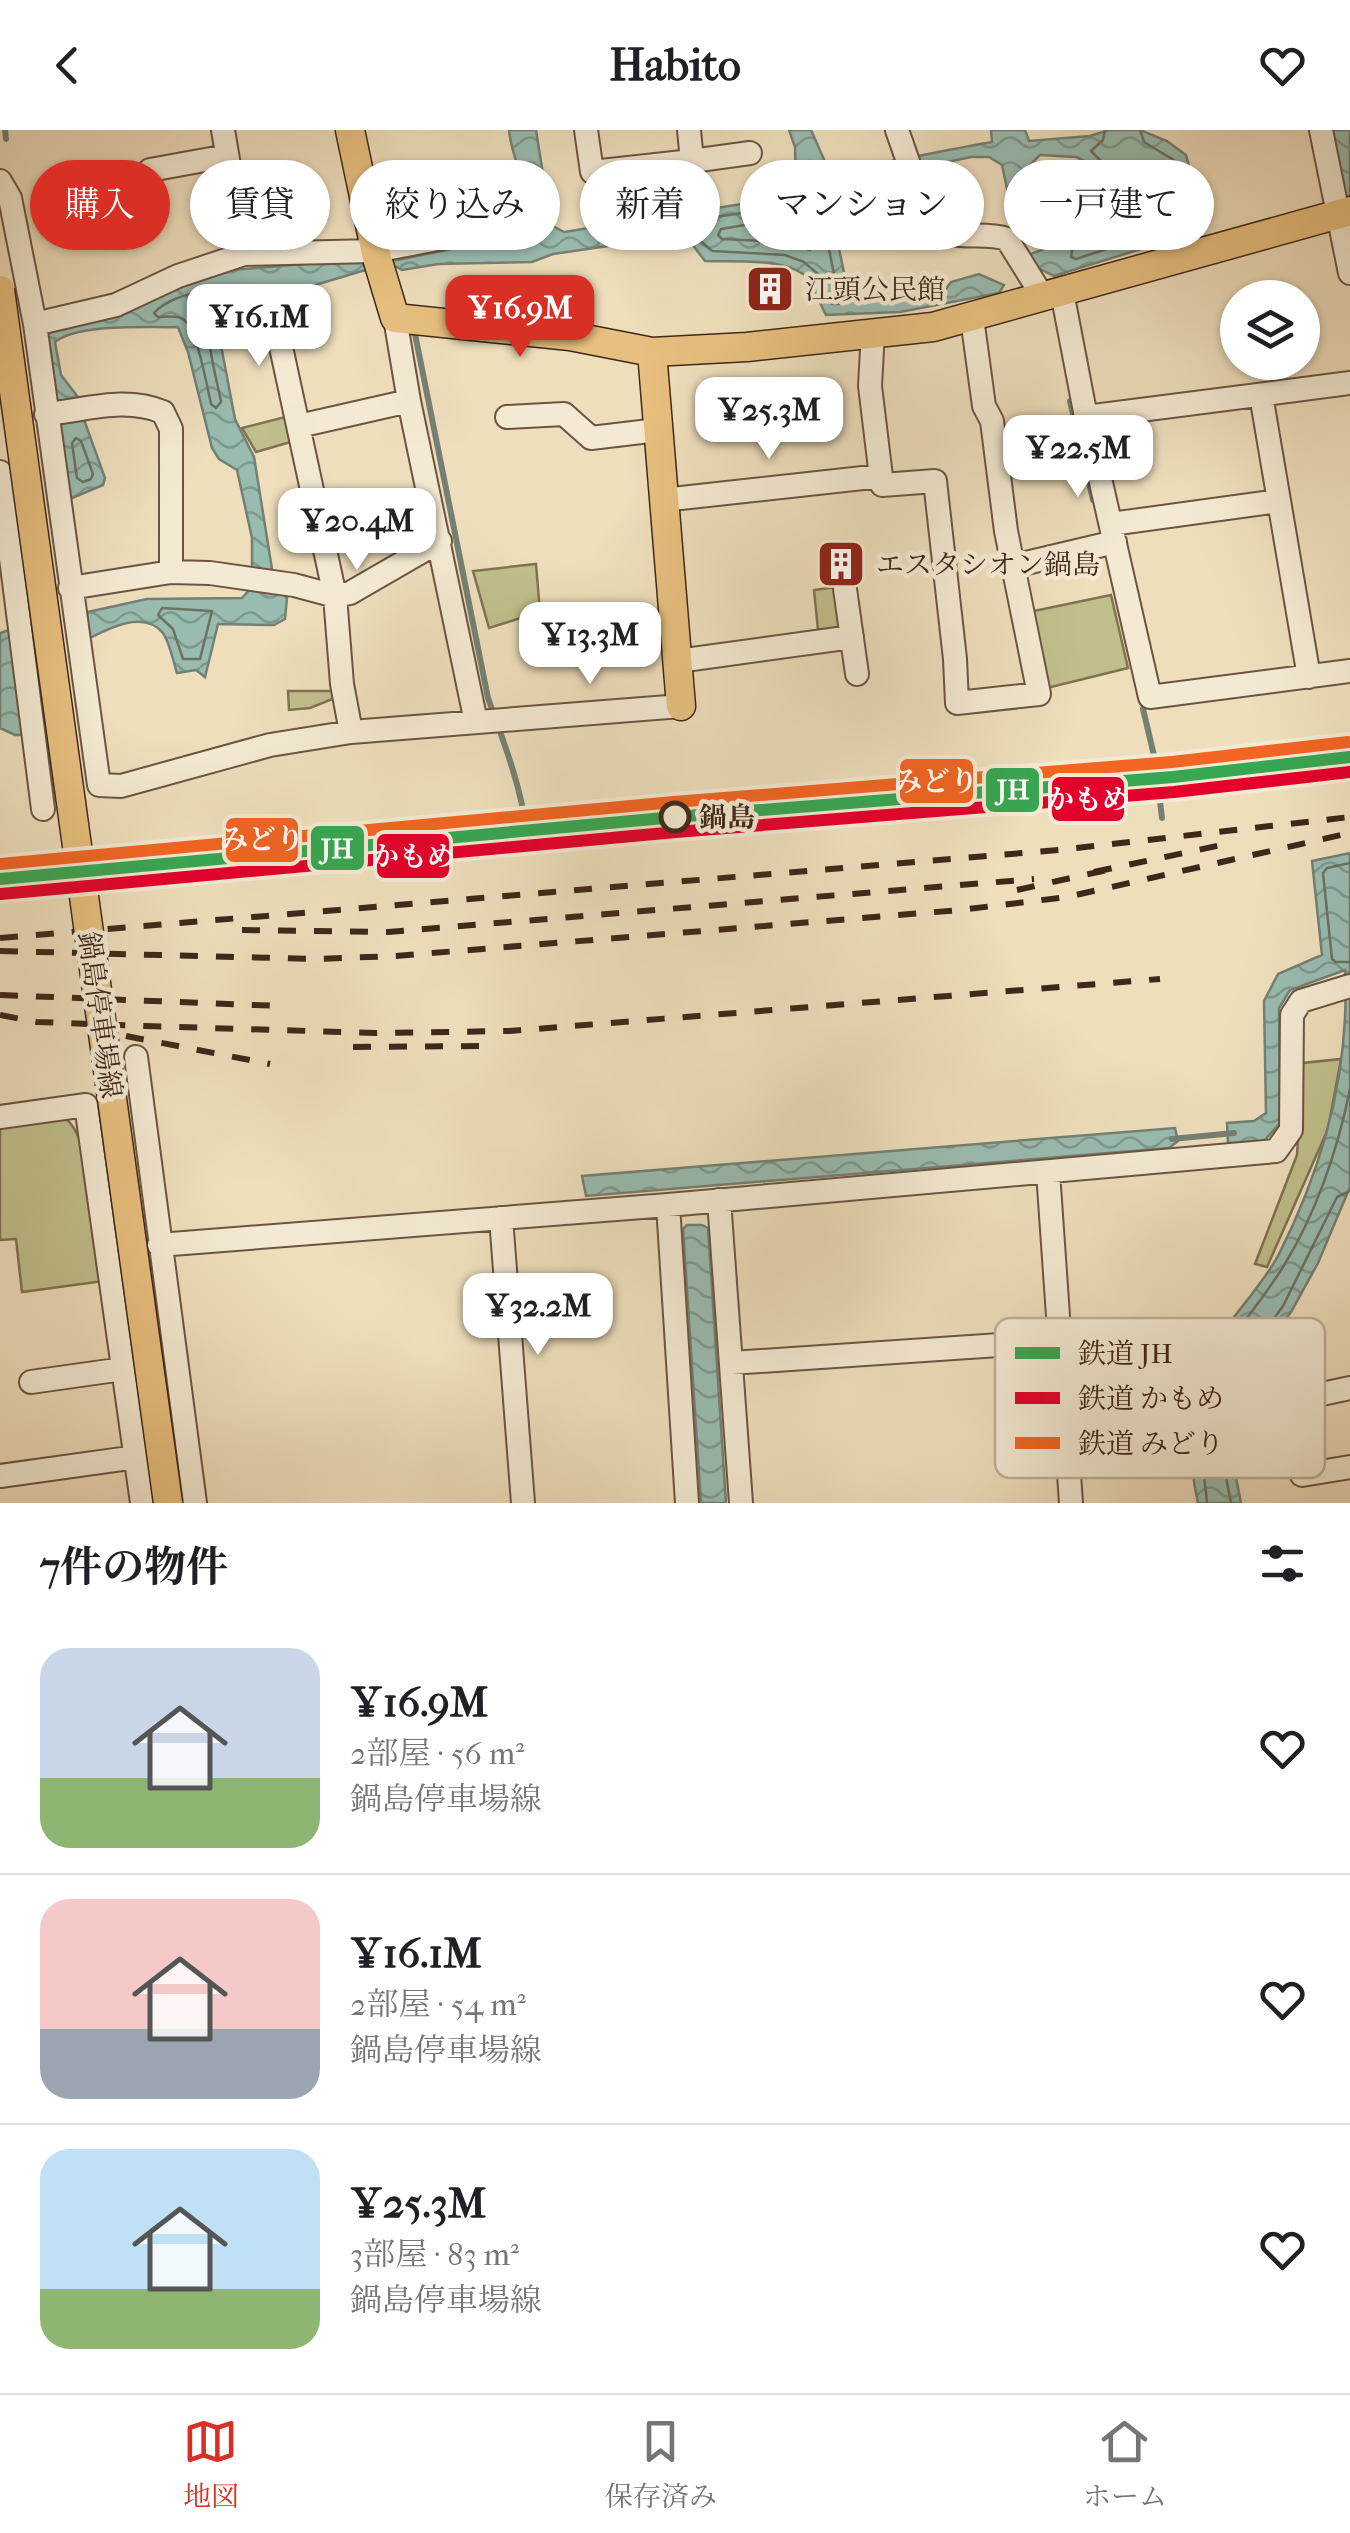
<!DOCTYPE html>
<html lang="ja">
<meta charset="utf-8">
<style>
:root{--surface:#fff;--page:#f6f6f6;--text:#202124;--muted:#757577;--line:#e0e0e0;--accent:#d93025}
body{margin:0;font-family:"IM FELL French Canon","Noto Serif JP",serif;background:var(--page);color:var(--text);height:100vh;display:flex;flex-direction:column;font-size:38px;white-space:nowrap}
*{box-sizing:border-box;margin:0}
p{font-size:32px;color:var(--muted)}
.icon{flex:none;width:55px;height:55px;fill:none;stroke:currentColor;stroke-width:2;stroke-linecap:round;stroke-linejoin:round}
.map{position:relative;height:1373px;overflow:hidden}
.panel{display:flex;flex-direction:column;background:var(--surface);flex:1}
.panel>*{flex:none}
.hud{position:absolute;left:30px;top:30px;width:1290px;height:90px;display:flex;gap:20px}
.fabs{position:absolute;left:1220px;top:150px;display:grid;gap:20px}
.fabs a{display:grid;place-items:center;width:100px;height:100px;border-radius:50%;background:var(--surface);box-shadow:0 2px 8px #0004;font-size:50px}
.price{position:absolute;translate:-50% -85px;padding:0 22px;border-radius:20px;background:#fff;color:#222;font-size:32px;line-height:65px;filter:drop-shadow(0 2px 5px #0008)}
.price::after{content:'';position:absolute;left:50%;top:60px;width:30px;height:22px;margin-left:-15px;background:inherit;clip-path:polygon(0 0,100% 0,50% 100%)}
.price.current{background:var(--accent);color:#fff}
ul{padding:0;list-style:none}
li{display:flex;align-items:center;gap:30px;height:250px;padding:0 40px}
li+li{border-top:2px solid var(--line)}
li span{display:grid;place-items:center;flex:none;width:280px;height:200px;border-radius:30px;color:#555}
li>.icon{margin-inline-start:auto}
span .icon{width:120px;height:120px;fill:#fffc;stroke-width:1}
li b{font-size:42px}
h2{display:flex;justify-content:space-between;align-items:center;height:120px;padding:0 40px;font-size:42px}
.pill{padding:0 35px;border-radius:45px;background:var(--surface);box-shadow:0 2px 8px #0004;font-size:35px;line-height:90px}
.pill.current{background:var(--accent);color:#fff}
header{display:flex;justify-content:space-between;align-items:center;height:130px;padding:0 40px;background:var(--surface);font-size:45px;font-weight:700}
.dock{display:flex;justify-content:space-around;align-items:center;height:140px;border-top:2px solid var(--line);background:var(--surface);font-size:28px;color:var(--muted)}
.dock a{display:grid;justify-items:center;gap:5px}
.dock .current{color:var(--accent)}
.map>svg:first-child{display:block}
.green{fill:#c0bf8c;stroke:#807353;stroke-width:2.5}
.water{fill:url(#water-waves);stroke:#758074;stroke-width:2.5}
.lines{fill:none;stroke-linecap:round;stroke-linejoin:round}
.shore{stroke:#6c7265;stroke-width:2.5}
.stream{stroke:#758074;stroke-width:6}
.minor-casing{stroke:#6b5542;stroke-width:26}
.major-casing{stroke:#3f271a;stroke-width:31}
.minor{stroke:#f4ead3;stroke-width:22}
.major{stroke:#e7bf7e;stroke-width:28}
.rail{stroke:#3f271a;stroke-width:6;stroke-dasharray:18 18;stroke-linecap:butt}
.major-bridge-casing{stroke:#3f271a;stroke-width:31;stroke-linecap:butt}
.major-bridge{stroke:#e7bf7e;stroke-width:28}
.rail-1-casing{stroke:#f4ead3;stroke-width:20}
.rail-2-casing{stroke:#f4ead3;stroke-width:20}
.rail-3-casing{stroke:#f4ead3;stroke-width:20}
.rail-1{stroke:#37a752;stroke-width:12}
.rail-2{stroke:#e4002b;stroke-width:12}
.rail-3{stroke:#f26522;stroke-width:12}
.stop-dot{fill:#f4ead3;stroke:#3f271a;stroke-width:5}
.labels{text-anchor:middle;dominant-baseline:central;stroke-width:9;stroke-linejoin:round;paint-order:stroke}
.poi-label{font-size:28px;fill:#3f271a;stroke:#f4ead3;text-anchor:start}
.stop-label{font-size:28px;font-weight:bold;fill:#3f271a;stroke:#f4ead3;text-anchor:start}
.street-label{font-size:28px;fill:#3f271a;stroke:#f4ead3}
.key{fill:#f4ead3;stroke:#beb09c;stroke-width:2.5}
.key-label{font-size:28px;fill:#3f271a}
.line-badge{stroke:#f4ead3;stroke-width:4}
.badge-label{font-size:28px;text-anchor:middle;font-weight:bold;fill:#fff}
</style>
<header><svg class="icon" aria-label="back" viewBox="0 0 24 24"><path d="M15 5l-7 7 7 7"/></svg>Habito<svg class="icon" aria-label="heart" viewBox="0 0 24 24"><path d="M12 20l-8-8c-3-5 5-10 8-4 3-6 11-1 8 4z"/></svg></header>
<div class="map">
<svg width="1350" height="1373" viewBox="0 0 1350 1373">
<defs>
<pattern id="water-waves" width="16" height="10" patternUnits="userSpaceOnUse" patternTransform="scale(2.5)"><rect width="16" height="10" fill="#99bcb0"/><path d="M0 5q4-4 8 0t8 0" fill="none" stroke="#7e998e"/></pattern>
</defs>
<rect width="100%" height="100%" fill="#eedebc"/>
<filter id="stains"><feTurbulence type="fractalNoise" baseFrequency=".002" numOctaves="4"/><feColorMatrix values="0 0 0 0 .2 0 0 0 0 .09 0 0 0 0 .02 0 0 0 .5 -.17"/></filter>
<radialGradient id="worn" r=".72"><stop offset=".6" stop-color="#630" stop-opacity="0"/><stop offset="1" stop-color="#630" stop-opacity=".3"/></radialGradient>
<!-- green -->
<path class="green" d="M289,286L294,311L256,322L242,298Z
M536,434L540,482L489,498L473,441Z
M837,457L841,498L818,500L814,460Z
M1111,465L1128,538L1047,558L1029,482Z
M288,561H338L340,566L310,578L289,580Z
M1341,929L1328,999L1267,1137L1255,1134L1297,1025L1303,933Z
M66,989C92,1008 100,1117 104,1151L22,1162L16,1109L0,1110V998Z"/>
<!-- water -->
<path class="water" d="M509,0H536L551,95L564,102L792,66L796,62L795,17L789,0H811L826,34L836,40C889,33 939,21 992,12L991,0H1025L1029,11L1090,6L1109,0H1140L1167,11L1186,25L1190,40L1193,106L1162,115L1157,108C1166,89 1168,63 1153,47L1135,50C1127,68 1132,93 1143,110L1141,119L1054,146L1028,133V125L1102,97V70L1091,34L1076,27L1040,25L1029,36L1032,55L1009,68L1002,35L989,27H971L839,55L828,67L845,147L860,165L888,169L942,164L951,152L979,144L1004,155L999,163L900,182L826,185C820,174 815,158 808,149C791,127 731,132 705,131L692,114L657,118L622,114L553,124L532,132L438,134L402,140L397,137L362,141L312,156L283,158L263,167L231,170L223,176L219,205L235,289L254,327L272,439L263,445L252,441V408L237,340L219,329L212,318L188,222L178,197C147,198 79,193 55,212L61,245L81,271L83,287L105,348L103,355L70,369L48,203L123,183L175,159L233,140L361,129L397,130L531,103C537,69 512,36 509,0Z
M1331,0H1350V90Z
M252,457L279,460L287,468L285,489L274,495L218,494L205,547L196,540L177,543C173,531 170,513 163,503C144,479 107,499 86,510L83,483L147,469L242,468Z
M11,499L24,605H15L0,598V503Z
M1350,723V1057L1318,1133L1291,1182L1246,1242L1233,1282L1232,1327L1241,1373H1198C1186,1318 1186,1260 1217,1211C1236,1181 1262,1156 1279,1124C1324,1035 1350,941 1345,840L1290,860L1279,878L1280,993L1264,1011L1228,1013L1227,993L1254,991L1266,983L1264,871L1278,844L1322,825L1312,731Z
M1175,998L1178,1011L1169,1018L586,1066L582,1046Z
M687,1095H702L708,1098L726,1373H701L683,1099Z"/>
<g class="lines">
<!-- shore -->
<path class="shore" d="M1105,0L1103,10L1091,21L1101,31L1113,69L1121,67L1122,51L1128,42L1153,37L1165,44L1172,64L1179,65L1182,61L1177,32L1144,12L1140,0
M809,31L814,32L828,49L819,70L835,149L849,167L846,174H832L819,145L804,132L785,125L712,121L694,105L656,108L645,104L648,97L796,75L806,65L805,35Z
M1119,77L1128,112L1076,129L1071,127L1072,120L1109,104L1113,80Z
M804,85L809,89L814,114L810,120L786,112L722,109L718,105L721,99Z
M216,156L222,162C197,191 215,238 221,272L216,278L211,274C207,257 197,197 183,189C176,185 165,187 158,187L154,183C168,167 196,163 216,156Z
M76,308L81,311L93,344L91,349L83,352L77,348L72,313Z
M162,478L212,481L200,529H183L173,499L158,485Z
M1350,733L1327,738L1323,743L1332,829L1336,832H1350
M1207,1373C1205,1343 1196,1312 1201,1282C1210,1225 1254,1184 1283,1137C1316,1084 1338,1019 1350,959
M1231,1373L1222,1327L1223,1282L1237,1239L1283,1176L1337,1067L1350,1061"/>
<!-- stream -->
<path class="stream" d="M5,0L6,9
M414,199L488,568L494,585
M1070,271L1077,302
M1083,327L1093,370
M1143,579L1156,634
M498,596C513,637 525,676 529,719
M1160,672L1162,688
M1172,1009L1234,1003"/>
<!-- minor casing -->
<g class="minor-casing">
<path id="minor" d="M223,0L244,124
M586,0L592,42L692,31L689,0
M897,0L927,86C948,117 977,99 1007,109L1043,167
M1321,0L1350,143
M692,31L750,23
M150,40L227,26
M0,51L10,68L35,194L116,175L178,146L244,124L375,121L474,102L480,88L471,43
M1062,162L1086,287L1150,567L1350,541
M271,171L335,466L342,554L351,602
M395,188L409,271L476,592
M35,194L99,655L121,656L270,615L351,602L681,576
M873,202L870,256L882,355L935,351L955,529L957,573L1039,564L1006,401L992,291L984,276L972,188
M1261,265L1309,547
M46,284C87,280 124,266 163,282L171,299V442
M507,287L564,284L591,308L658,300
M1086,287L1350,253
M299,296L409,271
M1013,328L1092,313
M0,342L43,679
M663,370L881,346
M1111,394L1279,371
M1026,433L1115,412
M70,458L171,442L210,443L294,455L335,466L350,463L440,411
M845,459L857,544
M678,531L852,507
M136,927L195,1373
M0,987L86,975L142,1373
M1048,1042L1071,1373
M719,1070L741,1373
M668,1075L687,1373
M501,1088L523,1373
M159,1115L668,1075L1276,1021L1291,1000L1292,885L1301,871L1350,856
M731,1233L1060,1211
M31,1252L123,1239
M1350,1258L1289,1271L1302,1345L1350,1337
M0,1346L136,1327"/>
</g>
<!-- major casing -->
<g class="major-casing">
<path id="major" d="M350,0L377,128L395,188L570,206L652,222L747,217L933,197L1350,81
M652,222L681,576"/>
</g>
<!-- minor -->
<use href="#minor" class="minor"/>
<!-- major -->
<use href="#major" class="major"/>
<!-- rail -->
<path class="rail" d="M1094,742L1231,713
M1017,760L1107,740
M242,800L388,802L1034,749
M0,808L1059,720L1350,687
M0,821L317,829L396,826L960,780L1067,767L1350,703
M0,865L280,876
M0,885L37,892L145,896L375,903L510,901L1160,849
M126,906L270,934
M353,917L483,916"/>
<!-- major-bridge casing -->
<g class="major-bridge-casing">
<path id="major-bridge" d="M0,160L168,1373"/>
</g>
<!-- major-bridge -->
<use href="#major-bridge" class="major-bridge"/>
<!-- rail-1 casing -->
<g class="rail-1-casing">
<path id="rail-1" d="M0,749L675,687L1173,647L1350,627"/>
</g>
<!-- rail-2 casing -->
<g class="rail-2-casing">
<path id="rail-2" d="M1,764L676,702L1174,662L1350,642"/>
</g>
<!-- rail-3 casing -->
<g class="rail-3-casing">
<path id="rail-3" d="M0,734L674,672L1172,632L1348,612"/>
</g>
<!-- rail-1 -->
<use href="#rail-1" class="rail-1"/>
<!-- rail-2 -->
<use href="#rail-2" class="rail-2"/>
<!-- rail-3 -->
<use href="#rail-3" class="rail-3"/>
</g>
<!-- icons -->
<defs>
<g id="building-square" transform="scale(2.5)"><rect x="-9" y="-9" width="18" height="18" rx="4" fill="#8f2418" stroke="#f4ead3"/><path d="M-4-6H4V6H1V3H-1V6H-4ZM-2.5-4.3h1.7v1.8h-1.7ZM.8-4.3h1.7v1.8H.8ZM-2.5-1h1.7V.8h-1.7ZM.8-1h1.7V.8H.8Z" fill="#fff"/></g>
</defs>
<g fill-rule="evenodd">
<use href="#building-square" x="770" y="159"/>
<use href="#building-square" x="841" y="434"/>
</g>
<!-- markers -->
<circle class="stop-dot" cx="675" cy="687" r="14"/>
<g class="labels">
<!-- poi labels -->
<g class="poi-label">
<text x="805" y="159">江頭公民館</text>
<text x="876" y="434">エスタシオン鍋島</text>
</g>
<!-- stop labels -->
<g class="stop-label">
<text x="699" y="687">鍋島</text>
</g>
<!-- street labels -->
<g class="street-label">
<text transform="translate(100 885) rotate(82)">鍋島停車場線</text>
</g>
</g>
<!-- legend -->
<rect x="995" y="1188" width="330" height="160" rx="15" class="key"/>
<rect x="1015" y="1217" width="45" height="12" fill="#37a752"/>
<rect x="1015" y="1262" width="45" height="12" fill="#e4002b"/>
<rect x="1015" y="1307" width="45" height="12" fill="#f26522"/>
<g class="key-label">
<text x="1078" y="1233">鉄道 JH</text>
<text x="1078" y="1278">鉄道 かもめ</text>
<text x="1078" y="1323">鉄道 みどり</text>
</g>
<g class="line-badge">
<rect x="898" y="627" width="77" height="48" rx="10" fill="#f26522"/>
<rect x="984" y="636" width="57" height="48" rx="10" fill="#37a752"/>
<rect x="1050" y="645" width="76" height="48" rx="10" fill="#e4002b"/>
<rect x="224" y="686" width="76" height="48" rx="10" fill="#f26522"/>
<rect x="309" y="694" width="57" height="48" rx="10" fill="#37a752"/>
<rect x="375" y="702" width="76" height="48" rx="10" fill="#e4002b"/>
</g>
<g class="badge-label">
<text x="936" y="661">みどり</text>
<text x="1013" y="669">JH</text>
<text x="1088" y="679">かもめ</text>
<text x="262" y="719">みどり</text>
<text x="337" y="728">JH</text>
<text x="413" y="736">かもめ</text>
</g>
<rect width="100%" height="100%" filter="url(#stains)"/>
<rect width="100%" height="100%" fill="url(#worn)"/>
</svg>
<div class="fabs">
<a><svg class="icon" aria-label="layers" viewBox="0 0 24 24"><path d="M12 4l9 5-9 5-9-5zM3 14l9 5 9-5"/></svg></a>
</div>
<b class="price current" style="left:520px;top:230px">¥16.9M</b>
<b class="price" style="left:259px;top:239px">¥16.1M</b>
<b class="price" style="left:769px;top:332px">¥25.3M</b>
<b class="price" style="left:1078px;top:370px">¥22.5M</b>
<b class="price" style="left:357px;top:443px">¥20.4M</b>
<b class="price" style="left:590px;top:557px">¥13.3M</b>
<b class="price" style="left:538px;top:1228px">¥32.2M</b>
<div class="hud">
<a class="pill current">購入</a>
<a class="pill">賃貸</a>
<a class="pill">絞り込み</a>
<a class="pill">新着</a>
<a class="pill">マンション</a>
<a class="pill">一戸建て</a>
</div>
</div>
<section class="panel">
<h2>7件の物件<svg class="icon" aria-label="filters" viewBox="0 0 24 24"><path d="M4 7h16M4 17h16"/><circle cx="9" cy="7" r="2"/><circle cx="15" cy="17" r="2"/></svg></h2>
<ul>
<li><span style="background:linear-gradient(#c9d6e8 65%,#8fb573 0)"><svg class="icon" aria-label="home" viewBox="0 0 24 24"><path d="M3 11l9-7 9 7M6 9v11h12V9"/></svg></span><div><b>¥16.9M</b><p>2部屋 · 56 m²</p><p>鍋島停車場線</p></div><svg class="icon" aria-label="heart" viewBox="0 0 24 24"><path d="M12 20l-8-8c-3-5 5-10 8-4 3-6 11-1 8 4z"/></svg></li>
<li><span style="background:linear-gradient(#f6c9c9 65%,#9aa5b1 0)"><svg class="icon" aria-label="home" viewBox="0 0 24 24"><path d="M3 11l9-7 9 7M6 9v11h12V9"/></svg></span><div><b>¥16.1M</b><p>2部屋 · 54 m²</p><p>鍋島停車場線</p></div><svg class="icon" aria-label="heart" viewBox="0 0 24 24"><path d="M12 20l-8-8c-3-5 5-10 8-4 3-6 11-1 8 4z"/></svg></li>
<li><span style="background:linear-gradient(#bfe0f5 70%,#8fb573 0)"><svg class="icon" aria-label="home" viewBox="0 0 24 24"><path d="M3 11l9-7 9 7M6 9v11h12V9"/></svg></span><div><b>¥25.3M</b><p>3部屋 · 83 m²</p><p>鍋島停車場線</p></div><svg class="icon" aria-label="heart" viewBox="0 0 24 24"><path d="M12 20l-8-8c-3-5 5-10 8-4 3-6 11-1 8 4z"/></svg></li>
</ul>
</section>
<nav class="dock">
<a class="current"><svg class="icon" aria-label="map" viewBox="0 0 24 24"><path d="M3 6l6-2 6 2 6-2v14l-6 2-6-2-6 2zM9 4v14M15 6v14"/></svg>地図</a>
<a><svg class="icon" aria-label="saved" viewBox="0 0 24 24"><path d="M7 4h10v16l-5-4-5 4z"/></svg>保存済み</a>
<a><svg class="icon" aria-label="home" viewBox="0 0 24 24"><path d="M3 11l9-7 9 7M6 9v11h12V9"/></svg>ホーム</a>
</nav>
